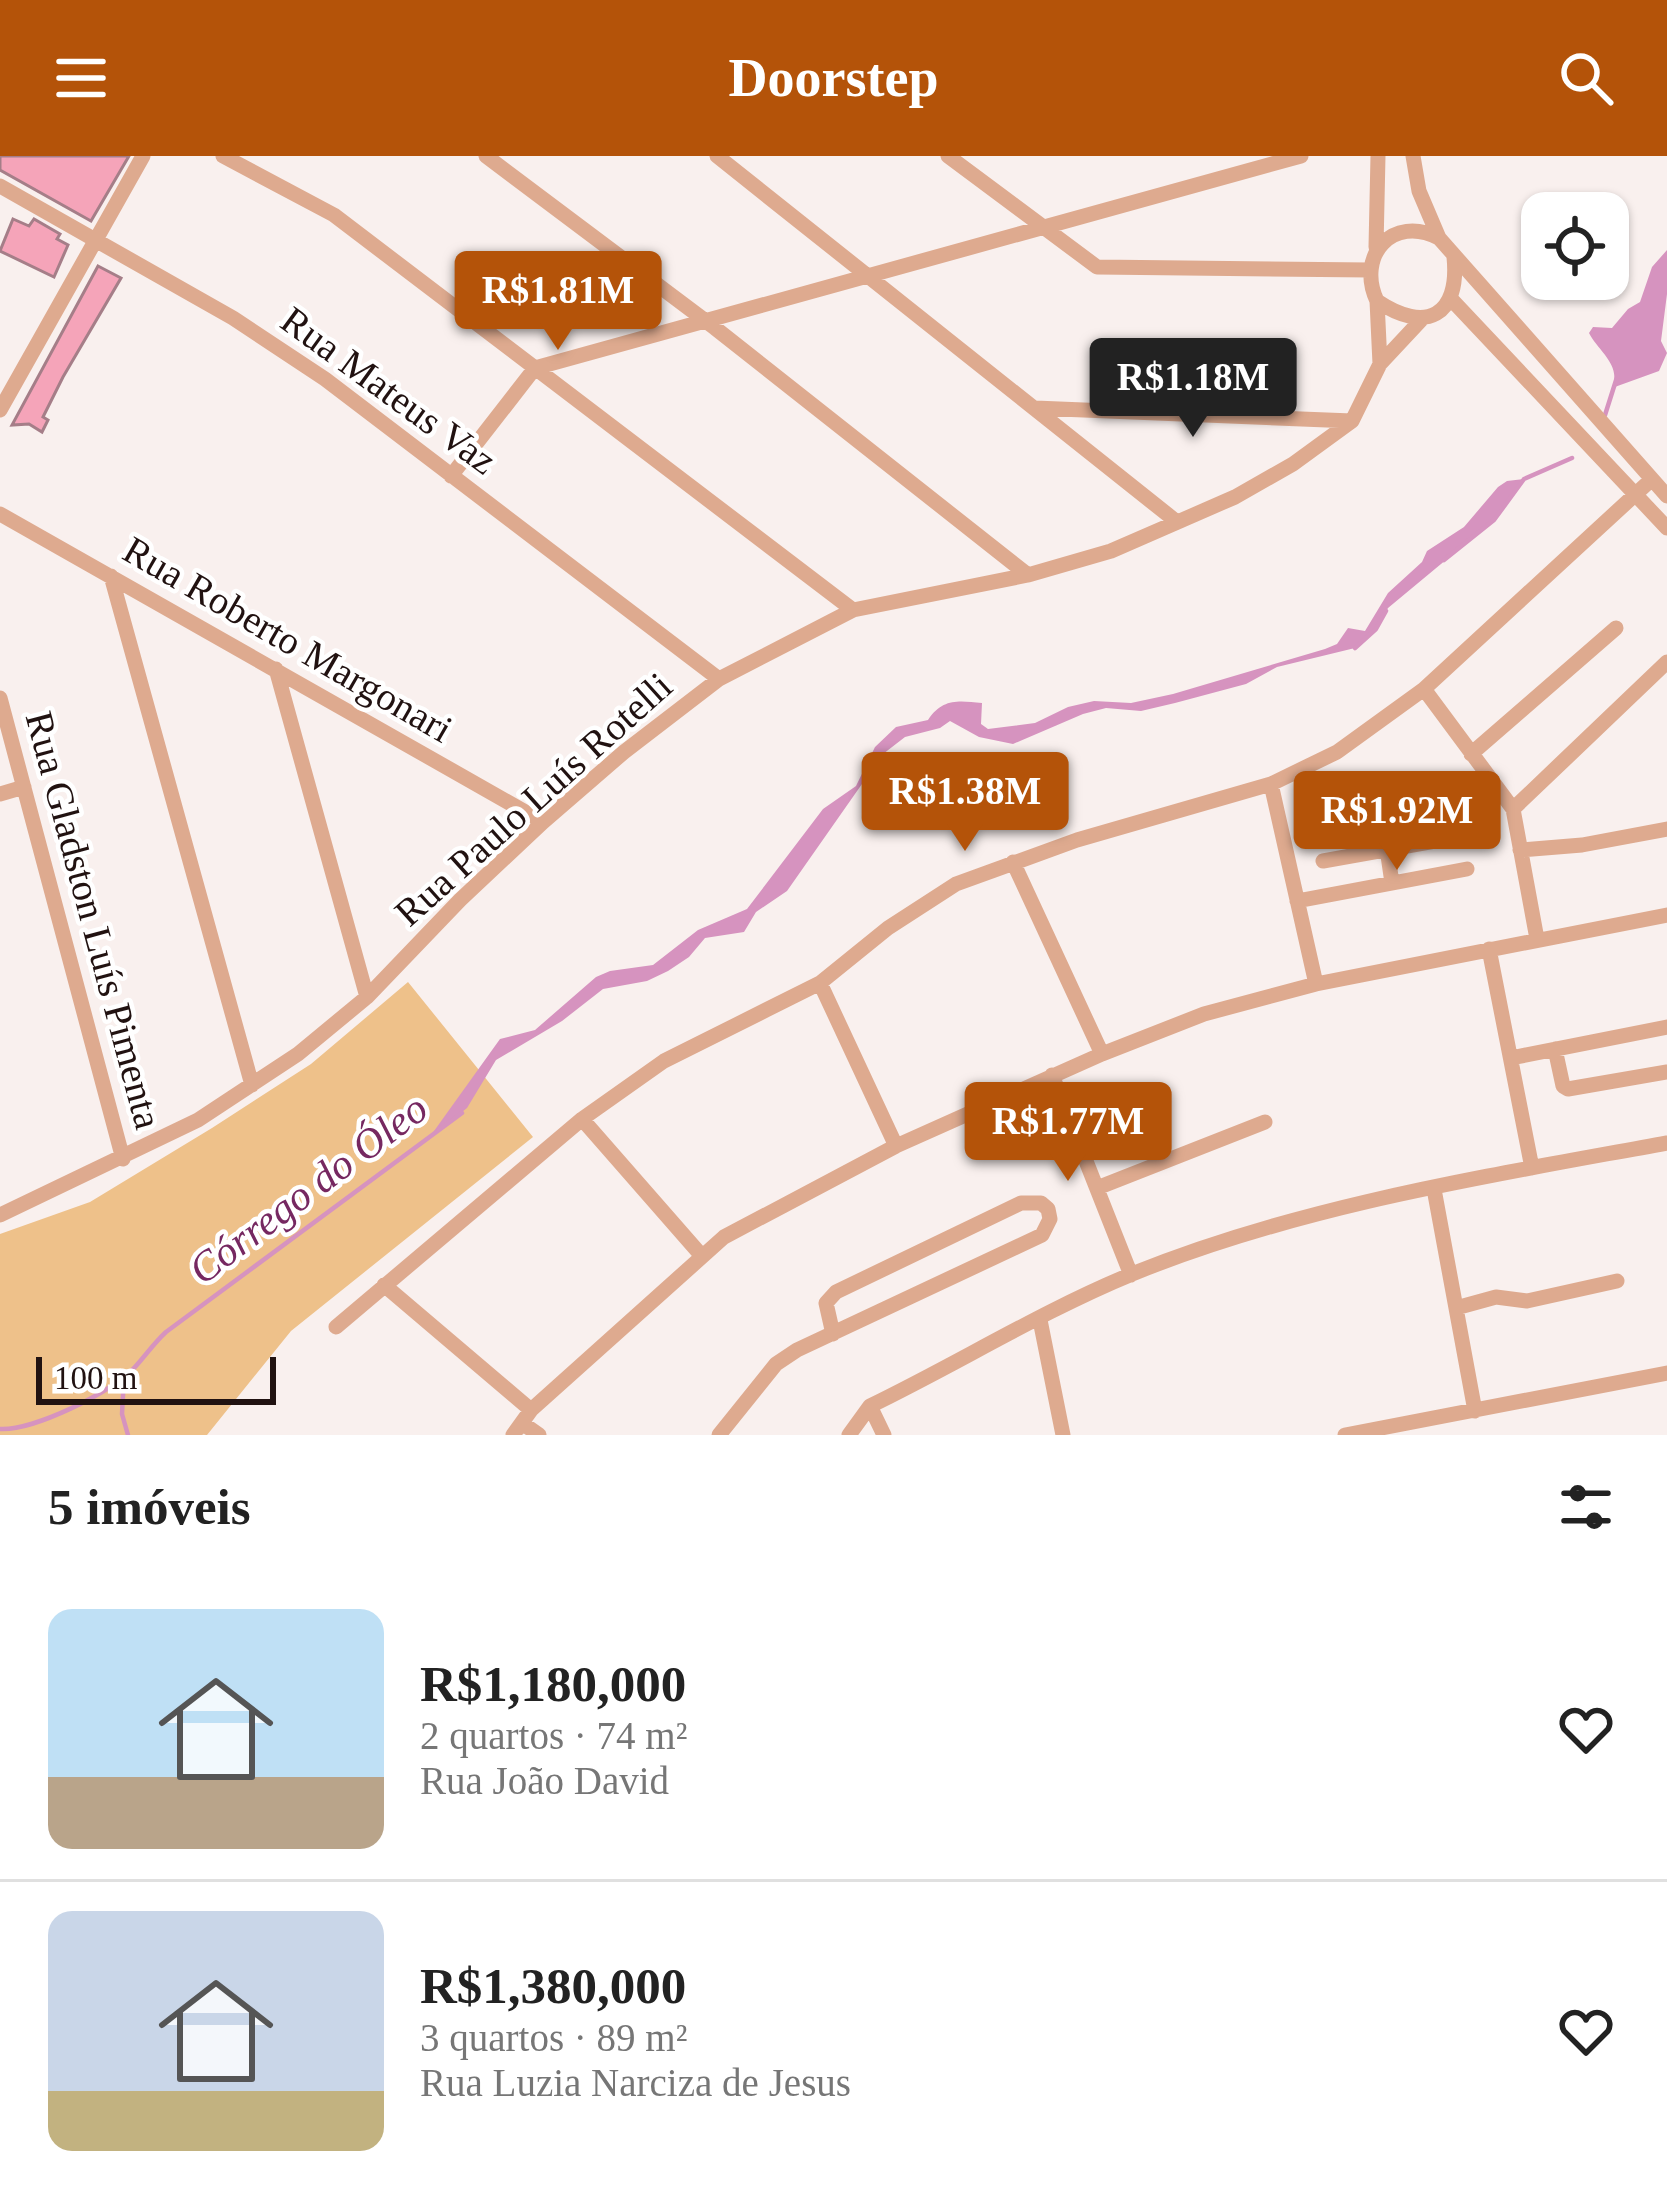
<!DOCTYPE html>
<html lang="pt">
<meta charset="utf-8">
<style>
:root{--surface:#fff;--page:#f6f6f6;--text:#222;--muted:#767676;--line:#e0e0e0;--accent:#b45309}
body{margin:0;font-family:"Times New Roman",serif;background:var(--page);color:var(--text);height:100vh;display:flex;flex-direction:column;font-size:45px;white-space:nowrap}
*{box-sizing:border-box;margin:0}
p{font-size:39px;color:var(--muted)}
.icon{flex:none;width:66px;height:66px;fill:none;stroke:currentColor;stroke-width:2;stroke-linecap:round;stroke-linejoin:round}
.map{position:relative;height:1279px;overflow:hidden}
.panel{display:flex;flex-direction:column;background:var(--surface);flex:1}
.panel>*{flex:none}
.fabs{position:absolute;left:1521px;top:36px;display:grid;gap:24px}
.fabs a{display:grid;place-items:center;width:108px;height:108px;border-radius:24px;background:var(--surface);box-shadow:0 3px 9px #0004;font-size:60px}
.scale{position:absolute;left:36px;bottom:30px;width:240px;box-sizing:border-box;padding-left:12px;border:6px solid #211211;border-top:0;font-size:33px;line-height:42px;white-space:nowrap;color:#211211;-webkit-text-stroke:9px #fff;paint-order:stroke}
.price{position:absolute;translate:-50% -102px;padding:0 27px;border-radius:12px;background:var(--accent);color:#fff;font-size:39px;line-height:78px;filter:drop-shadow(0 3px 6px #0008)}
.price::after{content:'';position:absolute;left:50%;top:72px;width:36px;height:27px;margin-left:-18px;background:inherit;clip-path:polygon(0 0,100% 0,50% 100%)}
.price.current{background:#222;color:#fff}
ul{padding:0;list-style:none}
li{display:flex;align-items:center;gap:36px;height:300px;padding:0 48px}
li+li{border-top:3px solid var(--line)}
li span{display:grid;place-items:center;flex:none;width:336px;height:240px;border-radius:24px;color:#555}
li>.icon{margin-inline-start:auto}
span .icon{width:144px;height:144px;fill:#fffc;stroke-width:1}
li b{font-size:51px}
h2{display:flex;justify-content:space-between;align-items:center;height:144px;padding:0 48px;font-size:51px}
header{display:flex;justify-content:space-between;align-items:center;height:156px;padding:0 48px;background:var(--accent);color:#fff;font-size:54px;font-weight:700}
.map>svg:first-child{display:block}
.green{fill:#eec18a}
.water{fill:#d693bf}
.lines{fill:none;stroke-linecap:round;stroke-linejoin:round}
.stream{stroke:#d693bf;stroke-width:4.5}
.building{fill:#f5a4b9;stroke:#a57e88;stroke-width:3}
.minor{stroke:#deaa8f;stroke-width:15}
.labels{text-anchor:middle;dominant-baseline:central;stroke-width:9;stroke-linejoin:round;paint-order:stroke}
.street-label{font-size:39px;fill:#211211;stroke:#fff}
.water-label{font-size:42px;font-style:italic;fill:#762861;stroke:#fff}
</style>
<header><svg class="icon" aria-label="menu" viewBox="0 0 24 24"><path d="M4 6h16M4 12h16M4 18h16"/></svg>Doorstep<svg class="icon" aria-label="search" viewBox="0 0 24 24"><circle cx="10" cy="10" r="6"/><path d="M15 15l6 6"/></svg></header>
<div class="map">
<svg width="1667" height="1279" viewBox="0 0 1667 1279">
<rect width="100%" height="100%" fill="#f9f0ee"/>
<!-- green -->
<path class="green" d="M408,826L533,981L291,1175L207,1279H0V1078L90,1046L212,972L311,908Z"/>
<!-- water -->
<path class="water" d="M1667,94V138L1661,185L1667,197L1659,215L1612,232C1622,209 1598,195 1589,177L1593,171L1612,172L1628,153L1640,146L1652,111Z
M1524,323L1494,364L1388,452L1376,473L1355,492L1277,511L1246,528L1175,547L1141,555L1106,552L1083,558L1013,588L979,581L950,565L940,572L905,581L883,598L787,735L756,756L744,776L705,782L689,801L668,815L647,825L603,833L562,865L496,904L467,952L429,982L500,883L535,874L596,821L610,815L653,809L698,774L747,753L823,653L856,630L875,591L896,571L928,564C943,542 958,545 982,547L981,568L988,573L1035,567L1068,551L1094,545L1131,547L1173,538L1325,493L1337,488L1348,472L1365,475L1388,437L1422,406L1427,395L1464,371L1498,331L1507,325Z"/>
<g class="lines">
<!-- stream -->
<path class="stream" d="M1605,259L1618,218
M1444,404L1494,364L1524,323L1572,302
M1355,492L1376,473L1386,455
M124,1220L122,1258L128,1279
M0,1273C33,1275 113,1236 135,1211C146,1199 154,1187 166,1176L462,957"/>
</g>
<!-- building -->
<path class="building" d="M0,0H129L91,65L0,14Z
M13,63L29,70L34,63L60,78L57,83L68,89L54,121L0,95Z
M98,110L121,122L63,221L43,261L48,264L42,276L29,268L12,269Z"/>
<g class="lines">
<!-- minor -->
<path class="minor" d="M223,0L334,59L853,454
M486,0L715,172L1028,419
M717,0L1177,366
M948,0L1097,111L1370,114
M1413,0L1419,35L1439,82
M0,30L233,162L325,223L719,523
M1376,91L1378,0
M1454,101C1460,160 1426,178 1377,145C1356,100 1392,58 1439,82L1667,340
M1451,143L1667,372
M1377,145L1380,208
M1035,252L1352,265
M0,254L143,0
M451,320L535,212L1301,0
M0,358L543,666
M111,420L252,929
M276,513L367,841
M1424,533L1513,653L1537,783
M0,542L123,1003
M1471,598L1616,472
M1271,628L1316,828
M0,638L24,631
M1513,653L1667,506
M1387,693L1392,727
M1520,694L1582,689L1667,673
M1323,705L1463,680
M1013,706L1102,898
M1297,745L1467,713
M1489,793L1532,1012
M820,827L896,990
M1555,893L1563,930L1568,933L1667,916
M1511,902L1667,871
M1052,919L1131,1119
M582,963L701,1099
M1097,1032L1265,966
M1434,1033L1475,1255
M0,1059L198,964L298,898L367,841L460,744L543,666L624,596L719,523L853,454L1028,419L1111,395L1235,341L1293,308L1352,265L1380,208L1423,162
M384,1129L531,1254
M1456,1152L1496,1141L1527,1145L1617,1125
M1040,1164L1063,1279
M336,1171L582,963L664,905L820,827L888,772L956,728L1077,684L1271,628L1337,596L1424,533L1652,323
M870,1250L884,1279
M522,1267L539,1279
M513,1279L531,1254L724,1081L896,990L1102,898L1204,858L1316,828L1667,759
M719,1279L776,1208L797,1194L1042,1079L1050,1063L1048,1053L1041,1047H1021L836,1136L826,1147L833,1178
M849,1279L870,1250C957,1208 1042,1155 1132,1118C1302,1049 1488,1020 1667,987
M1345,1279L1667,1217"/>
</g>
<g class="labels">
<!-- street labels -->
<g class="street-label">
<text transform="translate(389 234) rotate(36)">Rua Mateus Vaz</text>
<text transform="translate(288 483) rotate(30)">Rua Roberto Margonari</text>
<text transform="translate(533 643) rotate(-42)">Rua Paulo Luís Rotelli</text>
<text transform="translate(94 764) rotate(75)">Rua Gladston Luís Pimenta</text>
</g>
<!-- water labels -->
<g class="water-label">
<text transform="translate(308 1033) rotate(-37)">Córrego do Óleo</text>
</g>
</g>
</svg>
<div class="fabs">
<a><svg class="icon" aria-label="locate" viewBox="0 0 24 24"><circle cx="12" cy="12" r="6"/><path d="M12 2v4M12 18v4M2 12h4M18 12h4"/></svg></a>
</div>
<div class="scale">100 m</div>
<b class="price" style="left:558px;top:197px">R$1.81M</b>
<b class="price current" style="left:1193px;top:284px">R$1.18M</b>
<b class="price" style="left:965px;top:698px">R$1.38M</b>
<b class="price" style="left:1397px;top:717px">R$1.92M</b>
<b class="price" style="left:1068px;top:1028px">R$1.77M</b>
</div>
<section class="panel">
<h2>5 imóveis<svg class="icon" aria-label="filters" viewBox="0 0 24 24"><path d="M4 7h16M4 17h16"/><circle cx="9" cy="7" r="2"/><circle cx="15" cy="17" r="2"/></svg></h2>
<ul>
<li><span style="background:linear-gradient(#bfe0f5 70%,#b9a48a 0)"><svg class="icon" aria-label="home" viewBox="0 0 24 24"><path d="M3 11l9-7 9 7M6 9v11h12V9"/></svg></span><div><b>R$1,180,000</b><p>2 quartos · 74 m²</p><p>Rua João David</p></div><svg class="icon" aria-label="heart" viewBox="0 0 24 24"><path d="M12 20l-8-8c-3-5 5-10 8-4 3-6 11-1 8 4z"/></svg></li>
<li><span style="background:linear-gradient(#c9d6e8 75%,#c2b280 0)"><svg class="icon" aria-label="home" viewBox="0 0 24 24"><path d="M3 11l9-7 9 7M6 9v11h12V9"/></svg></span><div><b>R$1,380,000</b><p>3 quartos · 89 m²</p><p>Rua Luzia Narciza de Jesus</p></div><svg class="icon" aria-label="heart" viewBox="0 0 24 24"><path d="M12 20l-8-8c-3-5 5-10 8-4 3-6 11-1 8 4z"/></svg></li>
</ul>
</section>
